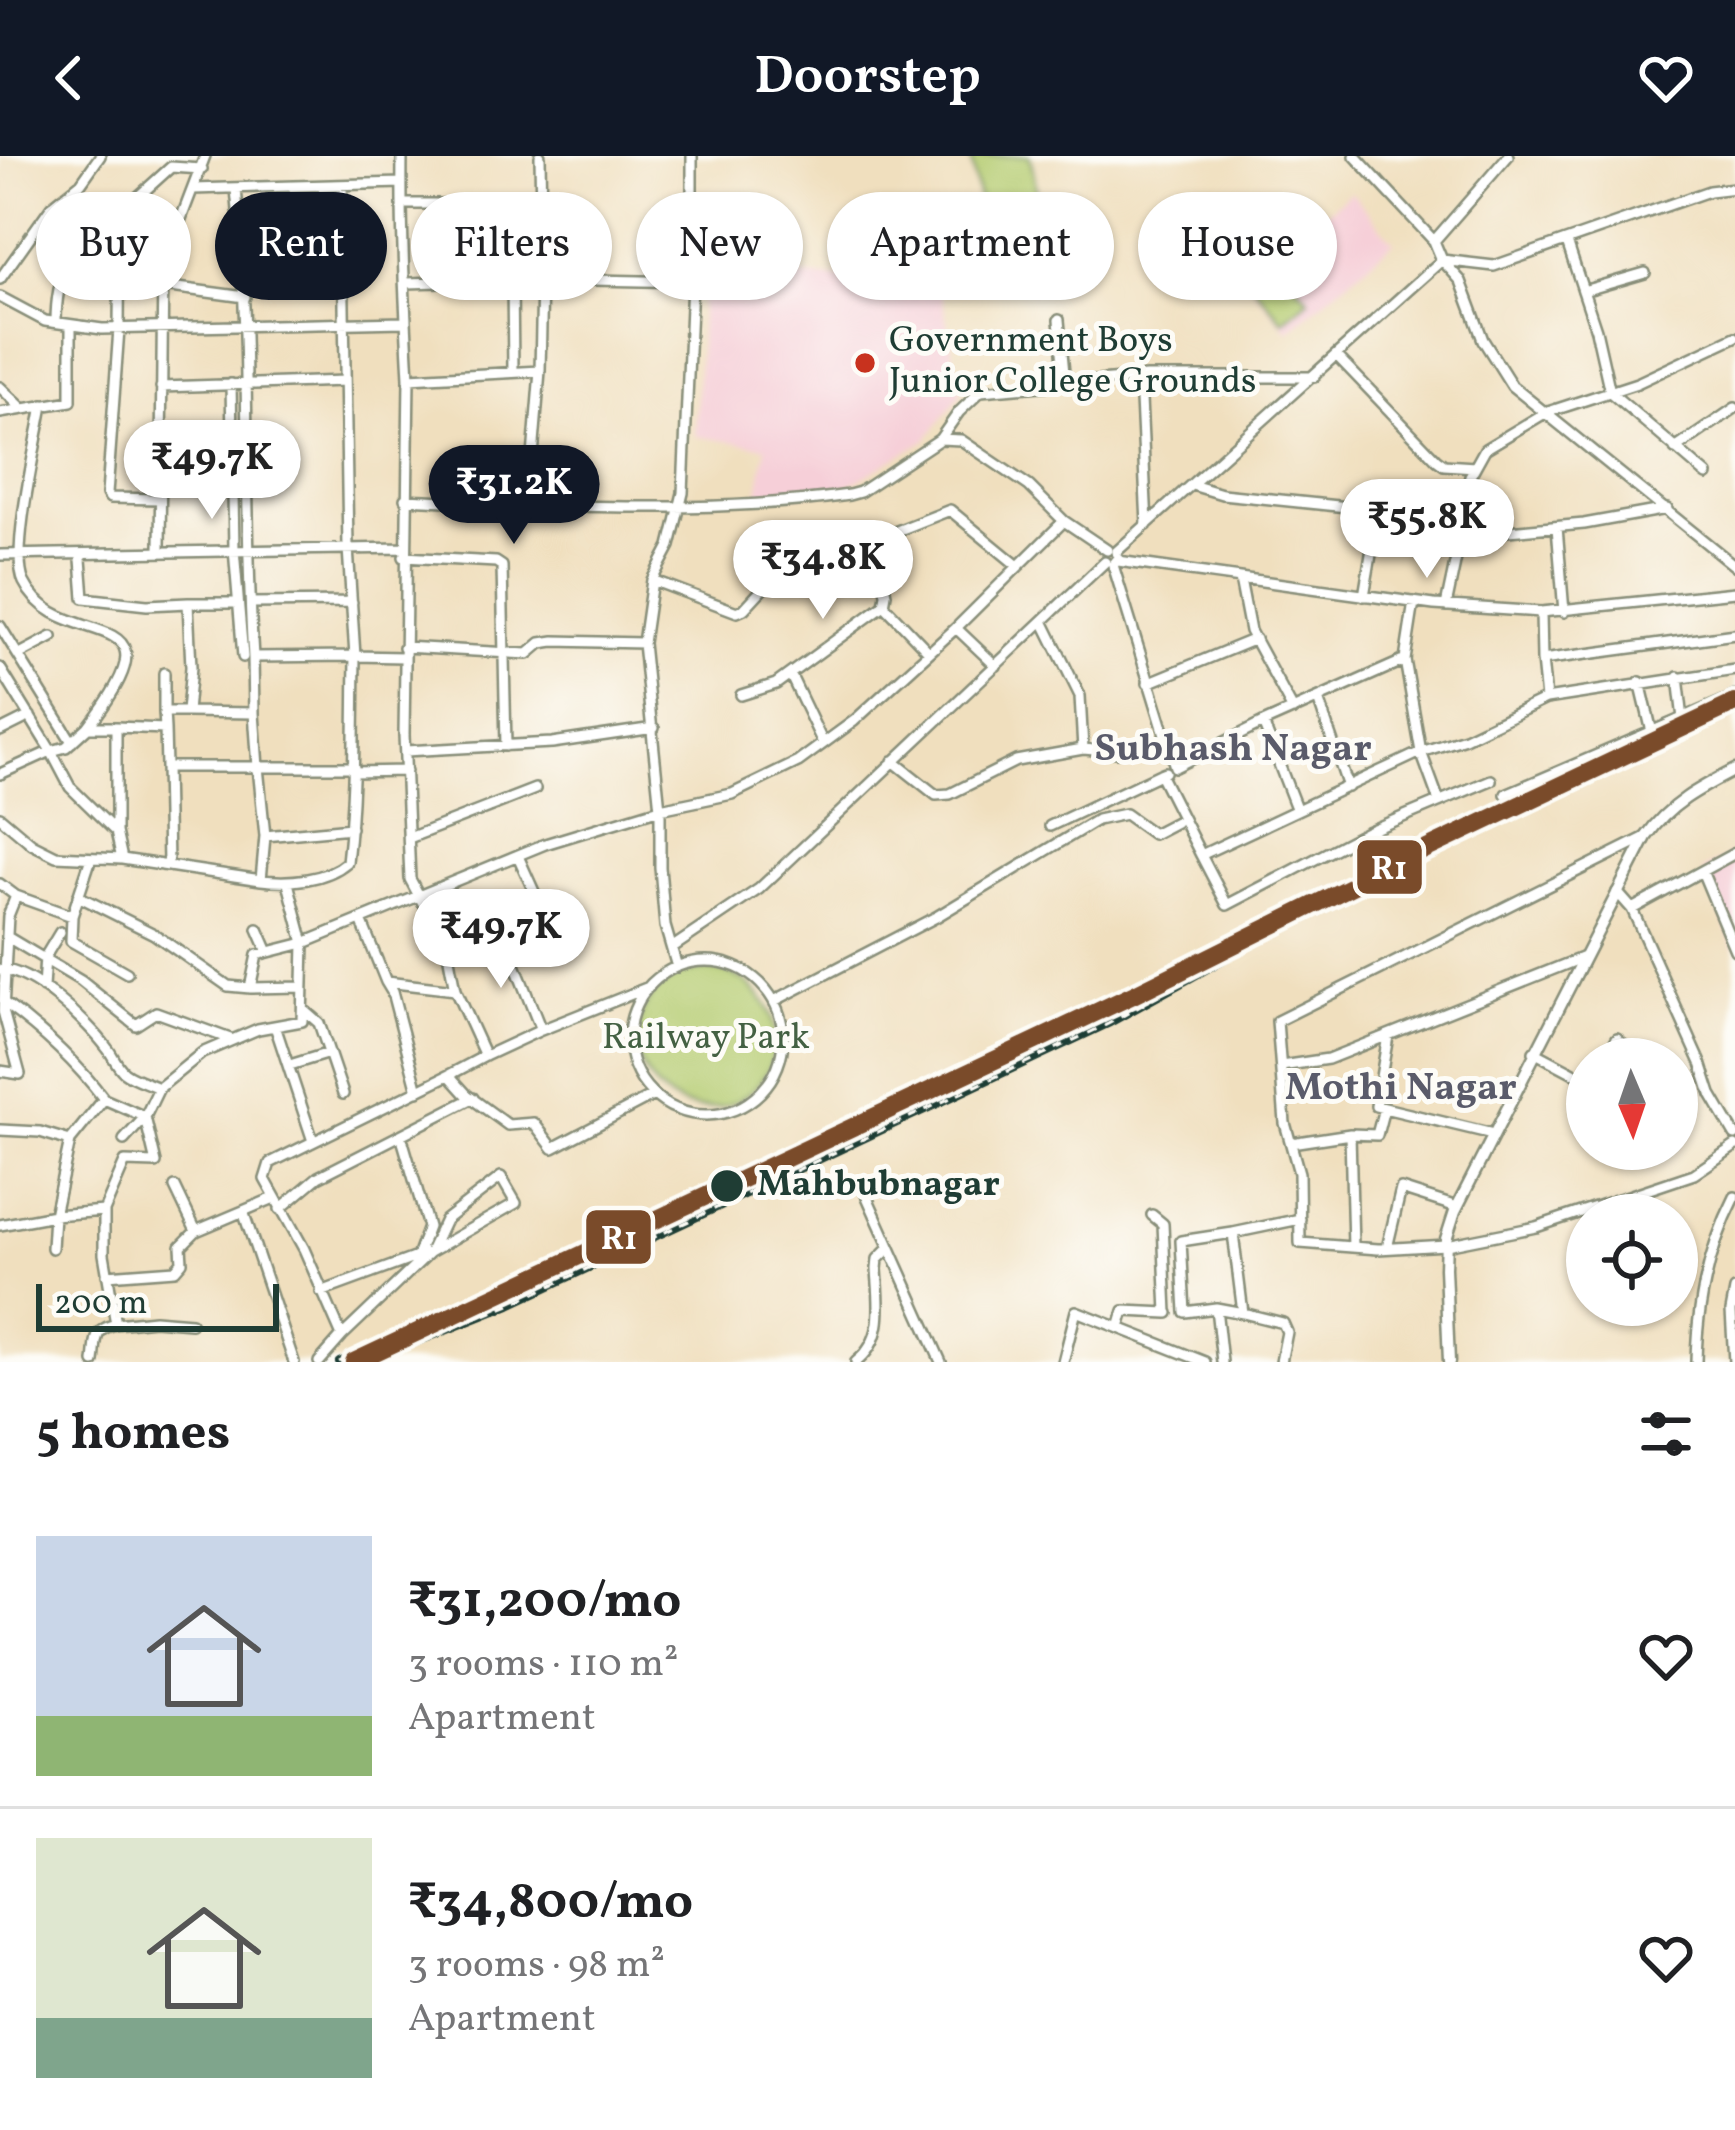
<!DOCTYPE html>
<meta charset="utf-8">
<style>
:root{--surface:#fff;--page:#f2f2f2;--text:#202124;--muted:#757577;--line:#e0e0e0;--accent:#111827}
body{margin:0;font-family:Vollkorn,serif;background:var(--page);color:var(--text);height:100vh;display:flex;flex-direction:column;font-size:45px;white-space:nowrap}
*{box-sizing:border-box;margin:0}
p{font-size:39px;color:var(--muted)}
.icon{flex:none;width:66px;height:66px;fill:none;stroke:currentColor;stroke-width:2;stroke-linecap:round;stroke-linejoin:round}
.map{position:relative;height:1206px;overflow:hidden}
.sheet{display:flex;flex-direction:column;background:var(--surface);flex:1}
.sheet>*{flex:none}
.hud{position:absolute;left:36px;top:36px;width:1665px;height:108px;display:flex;gap:24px}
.needle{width:78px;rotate:178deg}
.buttons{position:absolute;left:1566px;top:882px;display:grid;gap:24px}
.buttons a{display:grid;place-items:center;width:132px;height:132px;border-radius:50%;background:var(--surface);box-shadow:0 3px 9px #0004;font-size:60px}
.scale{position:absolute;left:36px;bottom:30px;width:243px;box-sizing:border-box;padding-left:12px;border:6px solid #1f3d34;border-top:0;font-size:33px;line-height:42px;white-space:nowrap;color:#1f3d34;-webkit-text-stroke:9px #fdfcf7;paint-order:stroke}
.price{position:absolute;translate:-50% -102px;padding:0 27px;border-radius:42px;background:#fff;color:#222;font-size:39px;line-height:78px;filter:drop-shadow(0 3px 6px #0008)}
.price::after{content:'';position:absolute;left:50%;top:72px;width:36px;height:27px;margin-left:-18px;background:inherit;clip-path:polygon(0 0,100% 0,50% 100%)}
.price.selected{background:var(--accent);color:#fff}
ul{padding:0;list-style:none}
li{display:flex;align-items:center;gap:36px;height:300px;padding:0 36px}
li+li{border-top:3px solid var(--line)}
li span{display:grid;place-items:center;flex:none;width:336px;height:240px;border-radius:0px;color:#555}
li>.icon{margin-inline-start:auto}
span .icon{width:144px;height:144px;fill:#fffc;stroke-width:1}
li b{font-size:51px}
h2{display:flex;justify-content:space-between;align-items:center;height:144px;padding:0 36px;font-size:51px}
.tag{padding:0 42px;border-radius:54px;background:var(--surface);box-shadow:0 3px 9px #0004;font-size:42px;line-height:108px}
.tag.selected{background:var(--accent);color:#fff}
header{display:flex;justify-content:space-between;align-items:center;height:156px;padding:0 36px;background:var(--accent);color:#fff;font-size:54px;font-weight:600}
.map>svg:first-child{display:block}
.built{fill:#f6cfd8}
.green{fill:#b5cc71;stroke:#6a8452;stroke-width:3}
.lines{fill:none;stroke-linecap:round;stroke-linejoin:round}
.minor-casing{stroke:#888e79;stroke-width:14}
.major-casing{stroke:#888e79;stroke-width:15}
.minor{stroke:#fff;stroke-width:9}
.major{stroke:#fff;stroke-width:10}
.rail-casing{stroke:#1f3d34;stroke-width:8}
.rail{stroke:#fdfcf7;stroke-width:3;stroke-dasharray:9;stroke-linecap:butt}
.rail-1-casing{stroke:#fdfcf7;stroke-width:27}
.rail-1{stroke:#7a4b2a;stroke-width:18}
.poi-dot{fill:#c8321e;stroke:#fdfcf7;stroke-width:4.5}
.stop-dot{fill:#1f3d34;stroke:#fdfcf7;stroke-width:4.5}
.labels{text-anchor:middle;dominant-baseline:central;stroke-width:10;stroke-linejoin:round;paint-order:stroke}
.poi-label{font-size:36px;fill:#1f3d34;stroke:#fdfcf7;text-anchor:start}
.park-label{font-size:36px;fill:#446143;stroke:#fdfcf7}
.stop-label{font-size:36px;font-weight:bold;fill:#1f3d34;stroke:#fdfcf7;text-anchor:start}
.neighbourhood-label{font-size:39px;font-weight:bold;fill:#5a5b6a;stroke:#fdfcf7}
.line-badge{stroke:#fdfcf7;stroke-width:4.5}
.badge-label{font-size:33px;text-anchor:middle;font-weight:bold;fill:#fff}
</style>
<header><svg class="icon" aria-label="back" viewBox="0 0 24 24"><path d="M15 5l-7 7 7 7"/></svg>Doorstep<svg class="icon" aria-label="heart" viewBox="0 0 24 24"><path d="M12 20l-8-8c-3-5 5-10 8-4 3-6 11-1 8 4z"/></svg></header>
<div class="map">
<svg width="1735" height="1206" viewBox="0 0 1735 1206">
<rect width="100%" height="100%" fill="#fdfcf7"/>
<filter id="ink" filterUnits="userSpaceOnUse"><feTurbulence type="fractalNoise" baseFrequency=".00833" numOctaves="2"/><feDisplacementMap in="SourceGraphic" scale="24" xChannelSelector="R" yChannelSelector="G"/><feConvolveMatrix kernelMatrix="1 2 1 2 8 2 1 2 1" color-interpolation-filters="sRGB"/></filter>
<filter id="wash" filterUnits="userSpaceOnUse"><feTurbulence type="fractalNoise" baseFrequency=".004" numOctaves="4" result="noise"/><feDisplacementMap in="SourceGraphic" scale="48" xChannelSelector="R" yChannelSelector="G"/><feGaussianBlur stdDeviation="2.7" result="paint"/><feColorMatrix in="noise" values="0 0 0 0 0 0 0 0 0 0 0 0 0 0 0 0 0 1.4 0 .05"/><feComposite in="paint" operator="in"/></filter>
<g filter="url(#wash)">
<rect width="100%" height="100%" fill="#f0dfbe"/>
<!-- built -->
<path class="built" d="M1351,36L1394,86L1288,175L1245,124Z
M704,94L782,100L783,119L939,127L961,238L926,284L839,335L757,341L766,291L695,280Z
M1735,697V794L1702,715Z"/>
<!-- green -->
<path class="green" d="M970,0H1030L1039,46L982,57Z
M1278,108L1309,143L1283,165L1252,128Z
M637 883a69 69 0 1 1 138 0a69 69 0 1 1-138 0Z"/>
</g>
<g filter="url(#ink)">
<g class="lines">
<!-- minor casing -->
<g class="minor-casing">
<path id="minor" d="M402,0C401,74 405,149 409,222L404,579L410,723L447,792L455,834L485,900L449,919L467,939L508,969L534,967L553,992L654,939
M540,0L542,123L692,126
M1355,0L1434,85L1442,104L1461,125L1483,184L1512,230L1735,410
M342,30L348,392L355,500L404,501
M193,33L402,27
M236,33C252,189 243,345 253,501L355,500C354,569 355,638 347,706C325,725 289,727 261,724L265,680L351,672
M403,48H540
M1434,85L1508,0
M1567,86L1596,174L1610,236L1707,319
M275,99L343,94
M0,123L51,51L81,27L100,0
M512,124L513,216
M163,130L245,141
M1583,135L1645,117
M0,141L45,165L102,173L404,166
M1059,164L1065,228
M56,166C56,116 70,100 102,63
M1336,199L1437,304L1444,309L1475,311
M409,222L540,215
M1140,222L1147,369
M231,228L234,393L243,501
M0,231L23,253
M161,231L345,225
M43,249C37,285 10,397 24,426C60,500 189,441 88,571
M0,257L71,245V169
M940,283L959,256L981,235L1146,221H1314
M1675,293L1735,252
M160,326L237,323
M1192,329L1222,338L1463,363
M160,343L110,342L107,338L119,173L120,57L171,11L202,13
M405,343L529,349L540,215L542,123L407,127
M529,349C637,352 742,354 849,339L860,336L940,283L961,284L1029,330L1064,365L1107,394
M1667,353L1584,368L1508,375L1463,363L1470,320L1485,293L1545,257L1637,227L1735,181
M1557,371L1564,456
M160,394L163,110L205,0
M1116,396L1442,104L1494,110L1709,35L1735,32
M0,399L404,392
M404,401L496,406L502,410L506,590
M81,403L84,442L147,449L188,447L191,511L187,556L254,557L253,501
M1118,403L1113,409L1175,611L1263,567L1405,504L1414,446
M1118,405L1434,449L1541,456L1735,436
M1240,423L1250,475L1293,554
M652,424L737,456L744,453L780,414L864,388L950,354L1018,410
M1364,440L1379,351
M188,447H236
M251,447L352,446
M884,449L929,496
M1446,450L1464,364
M1541,456L1542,504
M1044,467L1080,540L1083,593L1118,596
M0,470L72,586
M956,472L1064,365
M404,491L528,498L541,487L554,485L643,487
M18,499L52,481
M1405,504L1421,596L1201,699L1227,749L1367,676L1491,624
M0,512L51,595L66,591L88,571H116V676
M164,517V556H187
M790,518L823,587
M1678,521L1683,563
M1640,526L1652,576
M1148,527L1255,483
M741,539L776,528L884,449L886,438L876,383
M1318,543L1348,631
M1546,543L1735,514
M1263,567L1296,652
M116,571L165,573L164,556
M165,573L166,611
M0,575L30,560
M405,595L552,587L654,572
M893,605L936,639L950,638L1016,605L1083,593
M353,616L406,615
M1165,616L1160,618L1201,699
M0,618L51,595L70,631L116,676L122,703
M1506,638L1735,540
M1439,645L1421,596L1465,582L1546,543L1542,504L1735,478
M0,661L32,688L56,700L122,703L261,724
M1050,670L1160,618
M265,680L258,611H354
M1646,681L1277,865L1285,967L1299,1017L1300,1087L1378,1093L1446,1089L1536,1071L1694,1018L1735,990
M409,682L535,633
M168,708L166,611H258L254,557
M1702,715L1735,794
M288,727L304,787L545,688L660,653L732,638L798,606L854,565L956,472L996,510
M0,728L16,740L8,760L3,855L20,918L0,915
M1617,736L1632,753L1735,697
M16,740L72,760L91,702
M78,740L154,778L228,830L250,832L257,799L304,787L302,865L258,873L202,897L159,932L145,961L124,984
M1632,753L1701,907L1711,938L1735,979
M72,760L71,785L127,817
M361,764L386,826
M500,771L540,749L518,700
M258,773L268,796
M9,782L81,825L136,869L156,856L233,884
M673,791L759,733L1105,406
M448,796L500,771L541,874L485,900
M629 882a77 77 0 1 1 154 0a77 77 0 1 1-154 0Z
M677,811L665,770L660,711V653L643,487L652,424L670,390L683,337L692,126V0
M0,814C31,812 89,867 107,892C113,899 116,909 124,916C133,923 148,927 159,932
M43,832L45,801L60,776
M250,832L301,831
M774,845L936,761L1097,664L1125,658L1153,678L1176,666
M303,853L319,867L343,938
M275,870L313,985
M541,874L649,831
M1388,880L1376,950L1493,978
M1534,896L1587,924
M1605,903L1617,882L1639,903
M290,909L329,897
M1281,910L1328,903L1584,801
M418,935L392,836L386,826L455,834
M0,974L40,976L70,985
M1350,978L1377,979L1384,952
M401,979L428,1071L417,1101
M1291,987L1350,978L1353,1091
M175,1031L196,1075
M863,1032L941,1206
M280,1053L318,1021L473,942
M244,1058L294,1206
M1152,1059L1163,1068L1167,1157
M0,1069L54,1059L70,985L104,943C77,907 40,873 4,847
M1233,1077L1243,1157L1216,1152L1185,1156L1181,1085Z
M1233,1077L1300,1063
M52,1092L54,1059L104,1055L125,1006L156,1007L145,961L104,943
M1387,1092L1401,1033L1457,1051
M107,1119L175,1114L182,1106L181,1090L196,1075L274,1042
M321,1136L430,1096L516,1047L501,1021L445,1064L430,1096L342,1180
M1216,1152L1222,1206
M1243,1157L1283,1167L1287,1176L1281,1206
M116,1168L154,1164L191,1167
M1119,1172L1124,1155L1168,1157
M94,1206C97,1184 92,1174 116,1168L104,1098V1055
M319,1206L342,1180L304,1093L265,1023L270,1007L449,919
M856,1206C886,1183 879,1147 877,1113L878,1103L888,1093
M1063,1206L1076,1155L1205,1206
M1696,1206C1697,1150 1709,1092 1735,1041
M1734,1206L1731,1155L1735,1134"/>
</g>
<!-- major casing -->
<g class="major-casing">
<path id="major" d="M1449,1206L1445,1112L1446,1083L1455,1055L1646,681C1669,648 1700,632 1735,614"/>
</g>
<!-- minor -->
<use href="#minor" class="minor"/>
<!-- major -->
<use href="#major" class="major"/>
<!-- rail casing -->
<g class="rail-casing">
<path id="rail" d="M421,1167L1070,862L1135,838
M339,1206L383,1185
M368,1206L510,1149L1108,868L1414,699"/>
</g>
<!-- rail -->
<use href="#rail" class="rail"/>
<!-- rail-1 casing -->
<g class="rail-1-casing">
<path id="rail-1" d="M354,1206L1135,838L1414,699L1735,547"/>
</g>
<!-- rail-1 -->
<use href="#rail-1" class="rail-1"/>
</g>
</g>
<!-- markers -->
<circle class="poi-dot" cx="865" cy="207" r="12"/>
<circle class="stop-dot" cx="727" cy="1030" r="18"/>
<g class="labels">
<!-- poi labels -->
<g class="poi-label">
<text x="889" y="186">Government Boys<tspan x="889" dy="41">Junior College Grounds</tspan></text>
</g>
<!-- park labels -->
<g class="park-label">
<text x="706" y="883">Railway Park</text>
</g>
<!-- stop labels -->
<g class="stop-label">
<text x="757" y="1030">Mahbubnagar</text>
</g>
<!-- neighbourhood labels -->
<g class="neighbourhood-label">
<text x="1233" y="594">Subhash Nagar</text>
<text x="1401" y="933">Mothi Nagar</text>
</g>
</g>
<g class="line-badge">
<rect x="1355" y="682" width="69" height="58" rx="12" fill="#7a4b2a"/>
<rect x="584" y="1052" width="69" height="58" rx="12" fill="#7a4b2a"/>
</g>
<g class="badge-label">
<text x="1389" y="723">R1</text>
<text x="619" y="1093">R1</text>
</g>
</svg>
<div class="buttons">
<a><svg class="needle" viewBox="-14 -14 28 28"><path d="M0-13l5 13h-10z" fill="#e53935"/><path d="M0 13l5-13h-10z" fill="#757577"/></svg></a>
<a><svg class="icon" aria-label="locate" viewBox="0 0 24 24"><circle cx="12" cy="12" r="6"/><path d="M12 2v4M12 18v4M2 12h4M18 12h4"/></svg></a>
</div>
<div class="scale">200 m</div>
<b class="price" style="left:212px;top:366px">₹49.7K</b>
<b class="price selected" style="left:514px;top:391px">₹31.2K</b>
<b class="price" style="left:1427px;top:425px">₹55.8K</b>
<b class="price" style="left:823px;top:466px">₹34.8K</b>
<b class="price" style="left:501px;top:835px">₹49.7K</b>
<div class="hud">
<a class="tag">Buy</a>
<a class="tag selected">Rent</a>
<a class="tag">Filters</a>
<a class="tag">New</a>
<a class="tag">Apartment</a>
<a class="tag">House</a>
</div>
</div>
<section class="sheet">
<h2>5 homes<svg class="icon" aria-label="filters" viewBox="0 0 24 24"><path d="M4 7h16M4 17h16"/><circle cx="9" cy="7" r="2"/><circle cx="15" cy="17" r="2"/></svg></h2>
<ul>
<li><span style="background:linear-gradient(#c9d6e8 75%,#8fb573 0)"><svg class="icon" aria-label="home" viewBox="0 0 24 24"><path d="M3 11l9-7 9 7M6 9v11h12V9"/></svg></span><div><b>₹31,200/mo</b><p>3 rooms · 110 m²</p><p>Apartment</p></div><svg class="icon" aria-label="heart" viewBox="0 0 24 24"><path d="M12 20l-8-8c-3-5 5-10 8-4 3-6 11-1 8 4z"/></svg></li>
<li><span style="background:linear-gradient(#dfe7d0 75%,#7fa58c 0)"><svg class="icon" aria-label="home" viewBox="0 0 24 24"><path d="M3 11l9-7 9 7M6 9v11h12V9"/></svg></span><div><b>₹34,800/mo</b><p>3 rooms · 98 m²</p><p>Apartment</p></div><svg class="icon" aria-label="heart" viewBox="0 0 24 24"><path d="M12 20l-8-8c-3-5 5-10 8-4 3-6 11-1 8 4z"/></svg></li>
</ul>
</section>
